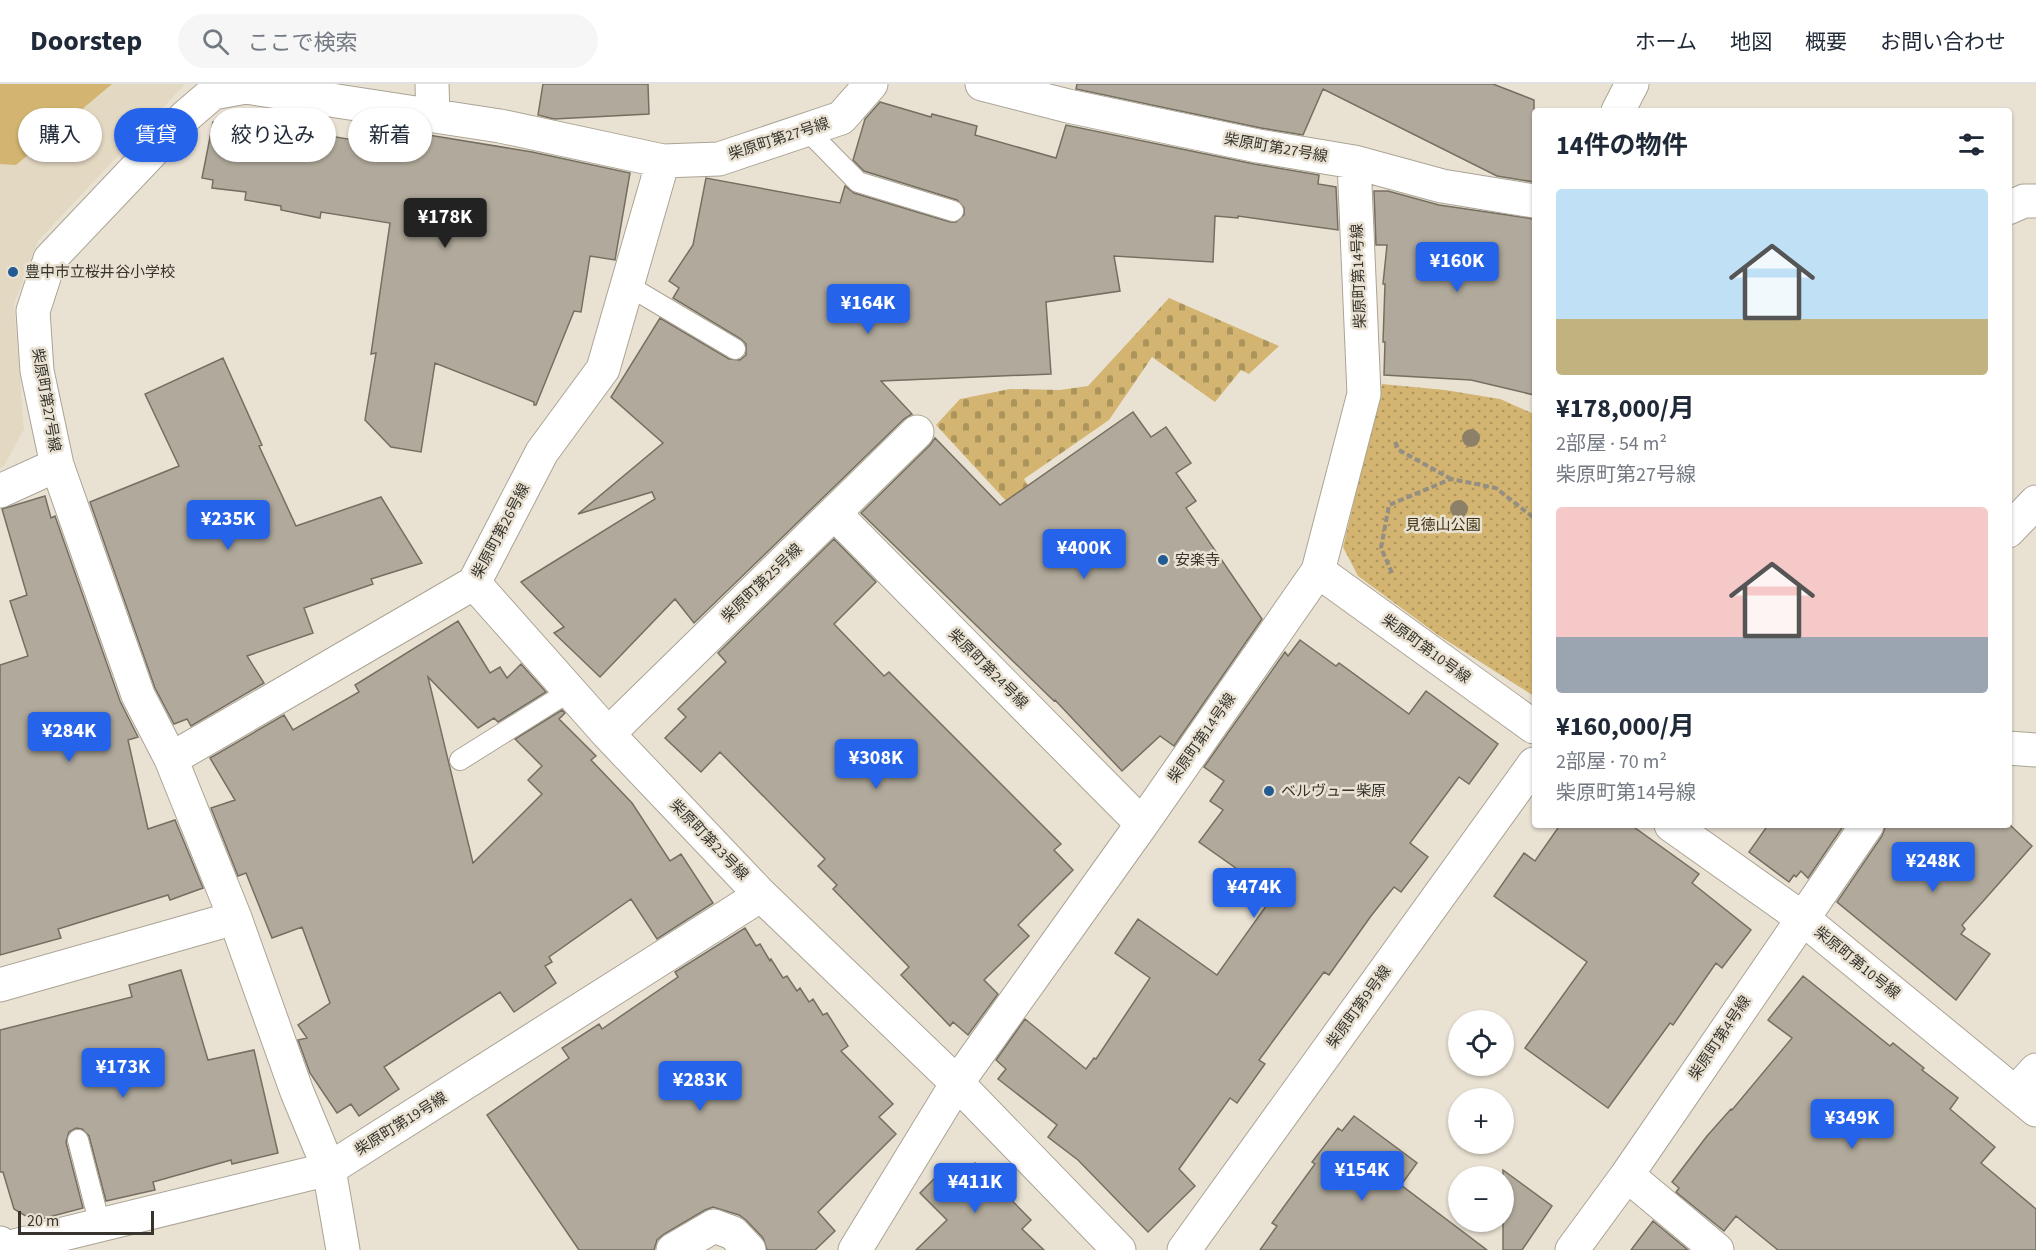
<!DOCTYPE html>
<html lang="ja">
<meta charset="utf-8">
<style>
:root{--surface:#fff;--page:#f6f6f7;--text:#1f2937;--muted:#747a83;--line:#e0e1e3;--accent:#2563eb}
body{margin:0;font-family:"Source Sans 3","Noto Sans JP",sans-serif;background:var(--page);color:var(--text);height:100vh;display:flex;flex-direction:column;font-size:22px;white-space:nowrap}
*{box-sizing:border-box;margin:0}
p{font-size:20px;color:var(--muted)}
.icon{flex:none;width:33px;height:33px;fill:none;stroke:currentColor;stroke-width:2;stroke-linecap:round;stroke-linejoin:round}
.map{position:relative;flex:1;overflow:hidden}
.sheet{position:absolute;left:1532px;top:24px;width:480px;height:720px;display:flex;flex-direction:column;background:var(--surface);border-radius:6px;box-shadow:0 2px 4px #0004}
.sheet>*{flex:none}
.guide{position:absolute;left:18px;top:24px;width:570px;height:54px;display:flex;gap:12px}
.controls{position:absolute;left:1448px;top:926px;display:grid;gap:12px}
.controls a{display:grid;place-items:center;width:66px;height:66px;border-radius:50%;background:var(--surface);box-shadow:0 2px 4px #0004;font-size:30px}
.scale{position:absolute;left:18px;bottom:15px;width:136px;box-sizing:border-box;padding-left:6px;border:3px solid #37342e;border-top:0;font-size:16px;line-height:21px;white-space:nowrap;color:#37342e;-webkit-text-stroke:4px #e9e2d3;paint-order:stroke}
.price{position:absolute;translate:-50% -51px;padding:0 14px;border-radius:6px;background:var(--accent);color:#fff;font-size:20px;line-height:39px;filter:drop-shadow(0 2px 3px #0008)}
.price::after{content:'';position:absolute;left:50%;top:36px;width:18px;height:14px;margin-left:-9px;background:inherit;clip-path:polygon(0 0,100% 0,50% 100%)}
.price.selected{background:#222;color:#fff}
ul{padding:0;list-style:none}
li{display:grid;align-content:center;gap:12px;height:318px;padding:0 24px}
li span{display:grid;place-items:center;height:186px;border-radius:6px;color:#555}
li>.icon{margin-inline-start:auto}
span .icon{width:108px;height:108px;fill:#fffc;stroke-width:1}
li b{font-size:26px}
h2{display:flex;justify-content:space-between;align-items:center;height:72px;padding:0 24px;font-size:26px}
.chip{padding:0 21px;border-radius:27px;background:var(--surface);box-shadow:0 2px 4px #0004;font-size:21px;line-height:54px}
.chip.selected{background:var(--accent);color:#fff}
header{display:flex;align-items:center;gap:36px;box-sizing:border-box;height:84px;padding:0 30px;background:var(--surface);border-bottom:2px solid var(--line)}
header strong{font-size:28px}
nav{display:flex;gap:33px;margin-inline-start:auto;font-size:21px}
.search{width:420px;height:54px;background:var(--page);display:flex;align-items:center;gap:15px;box-sizing:border-box;padding:0 21px;border-radius:33px;color:var(--muted);font-size:22px}
.map>svg:first-child{display:block}
.built{fill:#e3d8c2}
.green{fill:url(#green-dots)}
.cemetery{fill:url(#cemetery-stones)}
.pitch{fill:#d3b571}
.building{fill:#b1aa9c;stroke:#756f61;stroke-width:1.5}
.lines{fill:none;stroke-linecap:round;stroke-linejoin:round}
.lane-casing{stroke:#aba495;stroke-width:22}
.street-casing{stroke:#aba495;stroke-width:35}
.path{stroke:#948e84;stroke-width:4;stroke-dasharray:6 3;stroke-linecap:butt}
.lane{stroke:#fff;stroke-width:20}
.street{stroke:#fff;stroke-width:33}
.tree{fill:#8c8168}
.poi-dot{fill:#235b93;stroke:#e9e2d3;stroke-width:2}
.labels{text-anchor:middle;dominant-baseline:central;stroke-width:5;stroke-linejoin:round;paint-order:stroke}
.street-label{font-size:15px;fill:#37342e;stroke:#e9e2d3}
.poi-label{font-size:15px;fill:#37342e;stroke:#e9e2d3;text-anchor:start}
.park-label{font-size:15px;fill:#3f3110;stroke:#e9e2d3}
</style>
<header>
<strong>Doorstep</strong>
<div class="search"><svg class="icon" aria-label="search" viewBox="0 0 24 24"><circle cx="10" cy="10" r="6"/><path d="M15 15l6 6"/></svg>ここで検索</div>
<nav><a>ホーム</a><a>地図</a><a>概要</a><a>お問い合わせ</a></nav>
</header>
<div class="map">
<svg width="2036" height="1166" viewBox="0 0 2036 1166">
<defs>
<pattern id="green-dots" width="8" height="8" patternUnits="userSpaceOnUse" patternTransform="scale(1.5)"><rect width="8" height="8" fill="#d3b571"/><path d="M2 2h.1M6 6h.1" fill="none" stroke="#ac945d" stroke-width="1.8" stroke-linecap="round"/></pattern>
<pattern id="cemetery-stones" width="16" height="16" patternUnits="userSpaceOnUse" patternTransform="scale(1.5)"><rect width="16" height="16" fill="#d3b571"/><path d="M2 7V4a2 2 0 0 1 4 0v3zM10 15v-3a2 2 0 0 1 4 0v3z" fill="#ac945d"/></pattern>
</defs>
<rect width="100%" height="100%" fill="#e9e2d3"/>
<!-- built -->
<path class="built" d="M0,0H185L38,157L14,220L24,345L4,382L0,384Z"/>
<!-- green -->
<path class="green" d="M1382,300L1445,306L1500,315L1534,330V612L1438,551L1358,492L1343,463Z"/>
<!-- cemetery -->
<path class="cemetery" d="M1169,214L1279,262L1249,290L1241,286L1215,318L1152,273L1109,336L1024,395L1039,419L1020,432L936,341L960,315L1010,305L1060,306L1088,302Z"/>
<!-- pitch -->
<path class="pitch" d="M0,0H112L16,81L0,80Z"/>
<!-- building -->
<path class="building" d="M543,0H648L649,30L554,35L538,31Z
M1077,0H1493L1534,16V98L1497,92L1323,5L1303,51L1261,44L1076,5Z
M880,18L931,33L932,30L977,42L975,51L1056,74L1066,41L1254,80L1319,91L1318,100L1336,103L1338,146L1238,132V134L1215,132L1213,178L1114,172L1120,207L1046,218L1051,290L881,297L912,330L904,335L694,539L675,515L600,593L554,549L564,543L521,498L655,415L652,408L578,430L663,359L611,313L660,234L729,275L740,276L746,271V260L741,255L673,214L679,204L669,197L693,161L706,94L840,119L845,102L854,109L950,138H956L964,131V124L957,116L864,87L853,76L865,35Z
M213,38L294,50L295,46L371,59L374,42L532,68L630,89L615,176L590,172L581,228L574,227L536,321H534V318L435,279L421,368L391,363L365,336L376,269L371,270L390,139L321,128L320,134L281,126V122L245,116L246,108L212,104L213,96L202,94Z
M1374,107H1388L1439,121L1534,135V311L1471,296L1384,291L1385,258H1383L1385,200H1383L1387,161H1376Z
M223,274L262,361L259,362L296,442L381,413L422,479L371,495L373,500L304,524L313,549L247,572L264,599L191,642L187,635L174,640L155,604L90,418L179,382L145,310Z
M1133,328L1151,353L1166,343L1191,379L1176,389L1196,417L1186,424L1262,535L1174,662L1160,652L1122,687L1055,616L1054,617L861,429L930,361L935,354L1000,421Z
M45,412L51,434L55,432L120,617L138,653L128,656L148,745L175,736L203,804L170,816L168,811L58,845L61,854L0,871V581L28,572L10,517L27,511L2,425Z
M834,455L876,498L834,540L884,592L889,588L1061,760L1054,766L1073,786L1018,841L1029,852L984,896L998,910L968,951L953,938L950,942L901,891L909,883L833,805L837,801L818,782L825,775L720,668L701,688L665,654L686,633L678,625L726,578L718,569Z
M458,537L490,589L500,583L507,594L521,580L546,608L498,638L494,634L478,644L428,593L473,779L542,710L528,696L542,682L515,655L562,626L565,629L559,635L596,672L591,676L632,719L670,777L681,770L713,819L657,855L631,815L549,873L552,878L545,882L556,899L514,928L500,908L384,983L399,1005L359,1032L351,1020L337,1029L310,989L298,956L307,954L298,941L330,919L302,843L272,854L246,789L238,792L211,724L235,716L210,674L284,631L293,646L359,608L355,601Z
M1300,556L1336,582L1339,579L1409,630L1426,607L1498,660L1469,700L1459,693L1410,759L1428,773L1401,808L1394,803L1371,832L1329,891L1324,888L1259,976L1265,980L1237,1019L1230,1014L1179,1085L1195,1102L1148,1148L1078,1076L1048,1053L1057,1041L998,995L1006,985L996,976L1025,935L1086,985L1094,974L1096,975L1150,894L1115,869L1138,835L1217,891L1274,811L1199,758L1223,726L1210,717L1224,697L1204,683L1285,568L1288,572Z
M1560,741H1631L1699,790L1692,799L1751,846L1722,884L1716,879L1673,941L1670,939L1608,1024L1525,964L1587,878L1494,812L1524,769L1535,777Z
M1768,741H1844L1808,794L1801,787L1796,793L1794,791L1789,798L1749,768Z
M1886,741H2010L2032,762L1962,841L1965,845L1961,850L1990,870L1956,916L1837,818L1882,752Z
M745,844L756,862L760,860L770,877L771,875L783,894L787,892L797,907L800,904L809,918L813,915L823,931L827,929L848,962L841,967L893,1020L879,1033L896,1050L818,1128L835,1147L815,1166H767L763,1154L746,1136L739,1131L713,1123L705,1126L664,1150L657,1156L654,1166H579L487,1031L569,974L562,964L599,940L602,945L678,893L675,888Z
M181,886L208,976L254,966L278,1069L232,1080L231,1076L153,1098L155,1106L106,1117L89,1052L82,1045L76,1044L69,1048L66,1058L83,1124L34,1137L14,1125L3,1088H0V946L132,913L129,901Z
M1803,892L1890,962L1893,959L1924,984L1922,986L1958,1014L1950,1025L1995,1063L1981,1079L2036,1125V1166H1778L1736,1132L1724,1147L1676,1108L1679,1104L1672,1098L1707,1052L1731,1025L1732,1026L1792,954L1768,936Z
M1354,1032L1417,1079L1401,1101L1487,1166H1260L1277,1142L1272,1139L1315,1080L1312,1078L1338,1044L1342,1047Z
M975,1079L1031,1136L1022,1145L1044,1166H916L947,1136L920,1109L949,1080L961,1093Z
M1503,1086L1552,1122L1522,1166H1503Z
M1653,1137L1688,1166H1631Z"/>
<g class="lines">
<!-- lane casing -->
<g class="lane-casing">
<path id="lane" d="M806,45L858,98L953,127
M627,201L735,265
M460,676L570,607
M78,1056L100,1141"/>
</g>
<!-- street casing -->
<g class="street-casing">
<path id="street" d="M432,0L433,32
M982,0L1068,22L1258,62L1354,78L1442,102L1534,117
M1618,27L1632,0
M2008,124L2024,117H2036
M0,407L57,381
M834,429L1142,740
M2008,447L2036,418
M1318,487L1534,643
M474,499L608,650L761,811L957,999L1119,1166
M608,650L917,348
M2008,664L2036,666
M171,675L474,499L542,368L603,285L663,77
M1671,741L1802,834L2036,1026
M0,901L235,834
M2015,1009L2036,986
M1627,1091L1717,1166
M0,1159L2,1165L329,1085L761,811
M343,1166L329,1085L297,1008L235,834L171,675L138,611L57,381L37,287L33,227L50,175L185,33L213,9L246,3L500,42L663,77L719,75L841,34L871,0
M673,1166L714,1142L733,1149L749,1166
M855,1166L957,999L1142,740L1318,487L1364,310L1354,78
M1184,1166L1534,680
M1572,1166L1627,1091L1867,741"/>
</g>
<!-- path -->
<path class="path" d="M1395,358L1399,366L1451,395
M1392,489L1381,464L1389,421L1451,395L1496,404L1534,434"/>
<!-- lane -->
<use href="#lane" class="lane"/>
<!-- street -->
<use href="#street" class="street"/>
</g>
<!-- trees -->
<g class="tree">
<circle cx="1471" cy="354" r="9"/>
<circle cx="1459" cy="425" r="9"/>
</g>
<!-- markers -->
<g class="poi-dot">
<circle cx="13" cy="188" r="6"/>
<circle cx="1163" cy="476" r="6"/>
<circle cx="1269" cy="707" r="6"/>
</g>
<g class="labels">
<!-- street labels -->
<g class="street-label">
<text transform="translate(779 55) rotate(-18)">柴原町第27号線</text>
<text transform="translate(1276 64) rotate(10)">柴原町第27号線</text>
<text transform="translate(1359 192) rotate(-92)">柴原町第14号線</text>
<text transform="translate(46 316) rotate(80)">柴原町第27号線</text>
<text transform="translate(501 447) rotate(-62)">柴原町第26号線</text>
<text transform="translate(762 499) rotate(-44)">柴原町第25号線</text>
<text transform="translate(1426 565) rotate(36)">柴原町第10号線</text>
<text transform="translate(988 585) rotate(45)">柴原町第24号線</text>
<text transform="translate(1202 654) rotate(-55)">柴原町第14号線</text>
<text transform="translate(709 756) rotate(46)">柴原町第23号線</text>
<text transform="translate(1857 879) rotate(39)">柴原町第10号線</text>
<text transform="translate(1359 923) rotate(-54)">柴原町第9号線</text>
<text transform="translate(1720 954) rotate(-56)">柴原町第4号線</text>
<text transform="translate(401 1040) rotate(-32)">柴原町第19号線</text>
</g>
<!-- poi labels -->
<g class="poi-label">
<text x="25" y="188">豊中市立桜井谷小学校</text>
<text x="1175" y="476">安楽寺</text>
<text x="1281" y="707">ベルヴュー柴原</text>
</g>
<!-- park labels -->
<g class="park-label">
<text x="1443" y="441">見徳山公園</text>
</g>
</g>
</svg>
<div class="controls">
<a><svg class="icon" aria-label="locate" viewBox="0 0 24 24"><circle cx="12" cy="12" r="6"/><path d="M12 2v4M12 18v4M2 12h4M18 12h4"/></svg></a>
<a>+</a>
<a>−</a>
</div>
<div class="scale">20 m</div>
<b class="price selected" style="left:445px;top:165px">¥178K</b>
<b class="price" style="left:1457px;top:209px">¥160K</b>
<b class="price" style="left:868px;top:251px">¥164K</b>
<b class="price" style="left:228px;top:467px">¥235K</b>
<b class="price" style="left:1084px;top:496px">¥400K</b>
<b class="price" style="left:69px;top:679px">¥284K</b>
<b class="price" style="left:876px;top:706px">¥308K</b>
<b class="price" style="left:1933px;top:809px">¥248K</b>
<b class="price" style="left:1254px;top:835px">¥474K</b>
<b class="price" style="left:123px;top:1015px">¥173K</b>
<b class="price" style="left:700px;top:1028px">¥283K</b>
<b class="price" style="left:1852px;top:1066px">¥349K</b>
<b class="price" style="left:1362px;top:1118px">¥154K</b>
<b class="price" style="left:975px;top:1130px">¥411K</b>
<div class="guide">
<a class="chip">購入</a>
<a class="chip selected">賃貸</a>
<a class="chip">絞り込み</a>
<a class="chip">新着</a>
</div>
<section class="sheet">
<h2>14件の物件<svg class="icon" aria-label="filters" viewBox="0 0 24 24"><path d="M4 7h16M4 17h16"/><circle cx="9" cy="7" r="2"/><circle cx="15" cy="17" r="2"/></svg></h2>
<ul>
<li><span style="background:linear-gradient(#bfe0f5 70%,#c2b280 0)"><svg class="icon" aria-label="home" viewBox="0 0 24 24"><path d="M3 11l9-7 9 7M6 9v11h12V9"/></svg></span><div><b>¥178,000/月</b><p>2部屋 · 54 m²</p><p>柴原町第27号線</p></div></li>
<li><span style="background:linear-gradient(#f6c9c9 70%,#9aa5b1 0)"><svg class="icon" aria-label="home" viewBox="0 0 24 24"><path d="M3 11l9-7 9 7M6 9v11h12V9"/></svg></span><div><b>¥160,000/月</b><p>2部屋 · 70 m²</p><p>柴原町第14号線</p></div></li>
</ul>
</section>
</div>
